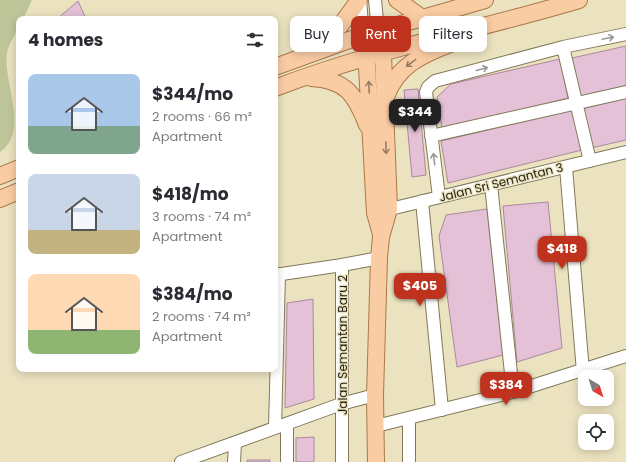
<!DOCTYPE html>
<meta charset="utf-8">
<style>
:root{--surface:#fff;--page:#f7f7f7;--text:#2b2b33;--muted:#7c7c81;--accent:#bf331e}
body{margin:0;font-family:Poppins,sans-serif;background:var(--page);color:var(--text);height:100vh;display:flex;flex-direction:column;font-size:15px;white-space:nowrap}
*{box-sizing:border-box;margin:0}
p{font-size:13px;color:var(--muted)}
.icon{flex:none;width:22px;height:22px;fill:none;stroke:currentColor;stroke-width:2;stroke-linecap:round;stroke-linejoin:round}
.map{position:relative;flex:1;overflow:hidden}
.panel{position:absolute;left:16px;top:16px;width:262px;height:356px;display:flex;flex-direction:column;background:var(--surface);border-radius:8px;box-shadow:0 2px 10px #0003}
.panel>*{flex:none}
.hud{position:absolute;left:290px;top:16px;width:276px;height:36px;display:flex;gap:8px}
.needle{width:26px;rotate:141deg}
.buttons{position:absolute;left:578px;top:370px;display:grid;gap:8px}
.buttons a{display:grid;place-items:center;width:36px;height:36px;border-radius:8px;background:var(--surface);box-shadow:0 2px 10px #0003;font-size:20px}
.price{position:absolute;translate:-50% -34px;padding:0 9px;border-radius:8px;background:var(--accent);color:#fff;font-size:13px;line-height:26px;filter:drop-shadow(0 1px 2px #0008)}
.price::after{content:'';position:absolute;left:50%;top:24px;width:12px;height:9px;margin-left:-6px;background:inherit;clip-path:polygon(0 0,100% 0,50% 100%)}
.price.current{background:#222;color:#fff}
ul{padding:0;list-style:none}
li{display:flex;align-items:center;gap:12px;height:100px;padding:0 12px}
li span{display:grid;place-items:center;flex:none;width:112px;height:80px;border-radius:8px;color:#555}
li>.icon{margin-inline-start:auto}
span .icon{width:48px;height:48px;fill:#fffc;stroke-width:1}
li b{font-size:17px}
h2{display:flex;justify-content:space-between;align-items:center;height:48px;padding:0 12px;font-size:17px}
.tag{padding:0 14px;border-radius:8px;background:var(--surface);box-shadow:0 2px 10px #0003;font-size:14px;line-height:36px}
.tag.current{background:var(--accent);color:#fff}
.map>svg:first-child{display:block}
.green{fill:#bec699}
.building{fill:#e4c1d6;stroke:#aa899d}
.lines{fill:none;stroke-linecap:round;stroke-linejoin:round}
.minor-casing{stroke:#817959;stroke-width:14}
.major-casing{stroke:#ab7949;stroke-width:18}
.minor{stroke:#fff;stroke-width:12}
.major{stroke:#facca4;stroke-width:16}
.oneway{stroke:#9b9993}
.oneway2{stroke:#987d61}
.labels{text-anchor:middle;dominant-baseline:central;stroke-width:3;stroke-linejoin:round;paint-order:stroke}
.street-label{font-size:12px;fill:#201d10;stroke:#ebe2bf}
</style>
<div class="map">
<svg width="626" height="462" viewBox="0 0 626 462">
<rect width="100%" height="100%" fill="#ebe2bf"/>
<!-- green -->
<path class="green" d="M0,0H32L23,19H19C19,32 9,41 7,53C3,83 30,132 0,152Z"/>
<!-- building -->
<path class="building" d="M78,1L86,19H57Z
M626,46V86L581,97L572,58Z
M560,59L568,98L442,129L437,97L451,84Z
M418,89L426,175L412,177L404,90Z
M626,98V140L591,148L582,109Z
M573,110L582,150L448,183L441,141Z
M548,202L562,348L517,362L503,206Z
M487,209L503,355L457,367L439,236L446,215Z
M313,299L314,399L285,408L287,303Z
M314,437V462H296V438Z
M247,460H270V462H247Z"/>
<g class="lines">
<!-- minor casing -->
<g class="minor-casing">
<path id="minor" d="M360,0L363,35
M375,0L378,31
M563,47L590,161
M431,136L626,92
M566,167L583,372
M491,185L513,392
M439,197L426,92L428,87L435,81L563,47L626,34
M422,201L442,410
M382,211L626,152
M275,275L342,265
M409,418V462
M287,424V462
M376,426L513,392L626,356
M275,428L279,274
M181,462L341,404L375,395
M234,462L235,443
M342,462V265L379,258"/>
</g>
<!-- major casing -->
<g class="major-casing">
<path id="major" d="M397,0L421,17
M308,48L340,26L359,0
M366,49L375,213L381,234
M275,67L363,35L485,0
M311,78C346,80 355,94 367,125
M275,88C373,50 478,30 579,0
M386,97C397,66 421,55 450,44
M0,176L19,168
M0,199L19,191
M376,462L375,395L379,258L381,237L389,209L383,54L378,31"/>
</g>
<!-- minor -->
<use href="#minor" class="minor"/>
<!-- major -->
<use href="#major" class="major"/>
</g>
<!-- one-way arrows -->
<defs><path id="oneway-shaft" d="M-6 0H5M1.5-3L5.5 0L1.5 3" fill="none" stroke-width="1.6" stroke-linecap="round" stroke-linejoin="round"/></defs>
<g class="oneway">
<use href="#oneway-shaft" transform="translate(608 38) rotate(-12)"/>
<use href="#oneway-shaft" transform="translate(482 69) rotate(-15)"/>
<use href="#oneway-shaft" transform="translate(434 159) rotate(-97)"/>
</g>
<g class="oneway2">
<use href="#oneway-shaft" transform="translate(411 63) rotate(143)"/>
<use href="#oneway-shaft" transform="translate(369 87) rotate(-93)"/>
<use href="#oneway-shaft" transform="translate(386 148) rotate(88)"/>
</g>
<g class="labels">
<!-- street labels -->
<g class="street-label">
<text transform="translate(501 182) rotate(-14)">Jalan Sri Semantan 3</text>
<text transform="translate(342 345) rotate(-90)">Jalan Semantan Baru 2</text>
</g>
</g>
</svg>
<div class="buttons">
<a><svg class="needle" viewBox="-14 -14 28 28"><path d="M0-13l5 13h-10z" fill="#e53935"/><path d="M0 13l5-13h-10z" fill="#7c7c81"/></svg></a>
<a><svg class="icon" aria-label="locate" viewBox="0 0 24 24"><circle cx="12" cy="12" r="6"/><path d="M12 2v4M12 18v4M2 12h4M18 12h4"/></svg></a>
</div>
<b class="price current" style="left:415px;top:133px">$344</b>
<b class="price" style="left:562px;top:270px">$418</b>
<b class="price" style="left:420px;top:307px">$405</b>
<b class="price" style="left:506px;top:406px">$384</b>
<div class="hud">
<a class="tag">Buy</a>
<a class="tag current">Rent</a>
<a class="tag">Filters</a>
</div>
<section class="panel">
<h2>4 homes<svg class="icon" aria-label="filters" viewBox="0 0 24 24"><path d="M4 7h16M4 17h16"/><circle cx="9" cy="7" r="2"/><circle cx="15" cy="17" r="2"/></svg></h2>
<ul>
<li><span style="background:linear-gradient(#a9c7e8 65%,#7fa58c 0)"><svg class="icon" aria-label="home" viewBox="0 0 24 24"><path d="M3 11l9-7 9 7M6 9v11h12V9"/></svg></span><div><b>$344/mo</b><p>2 rooms · 66 m²</p><p>Apartment</p></div></li>
<li><span style="background:linear-gradient(#c9d6e8 70%,#c2b280 0)"><svg class="icon" aria-label="home" viewBox="0 0 24 24"><path d="M3 11l9-7 9 7M6 9v11h12V9"/></svg></span><div><b>$418/mo</b><p>3 rooms · 74 m²</p><p>Apartment</p></div></li>
<li><span style="background:linear-gradient(#ffd9b3 70%,#8fb573 0)"><svg class="icon" aria-label="home" viewBox="0 0 24 24"><path d="M3 11l9-7 9 7M6 9v11h12V9"/></svg></span><div><b>$384/mo</b><p>2 rooms · 74 m²</p><p>Apartment</p></div></li>
</ul>
</section>
</div>
